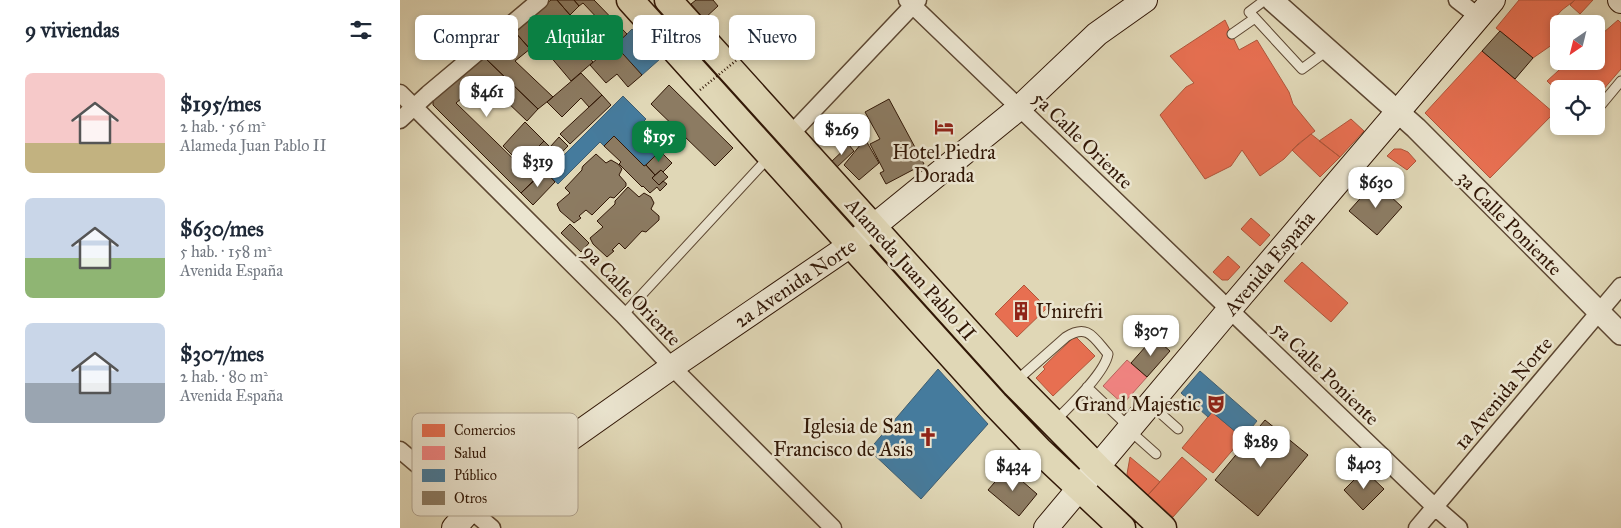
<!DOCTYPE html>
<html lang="es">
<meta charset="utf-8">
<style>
:root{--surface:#fff;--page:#f2f2f3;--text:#1f2937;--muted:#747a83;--accent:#0b8043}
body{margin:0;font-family:"IM FELL Great Primer",serif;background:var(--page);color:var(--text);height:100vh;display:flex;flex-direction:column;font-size:19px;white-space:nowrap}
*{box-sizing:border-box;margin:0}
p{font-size:16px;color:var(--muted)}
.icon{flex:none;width:28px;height:28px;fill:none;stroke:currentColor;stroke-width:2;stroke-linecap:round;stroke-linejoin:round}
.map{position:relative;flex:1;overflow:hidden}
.drawer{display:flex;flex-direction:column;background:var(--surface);width:400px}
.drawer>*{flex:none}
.top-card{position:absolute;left:15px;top:15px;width:475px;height:45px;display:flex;gap:10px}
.needle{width:32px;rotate:215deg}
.controls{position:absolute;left:1150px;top:15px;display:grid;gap:10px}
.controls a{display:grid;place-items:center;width:55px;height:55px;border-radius:8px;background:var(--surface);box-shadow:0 2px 8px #0003;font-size:25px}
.price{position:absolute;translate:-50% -42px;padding:0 11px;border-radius:10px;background:#fff;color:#222;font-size:16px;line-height:32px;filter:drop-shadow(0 1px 2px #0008)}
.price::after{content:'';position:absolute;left:50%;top:30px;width:15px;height:11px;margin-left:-8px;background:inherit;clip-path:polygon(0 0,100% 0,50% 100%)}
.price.on{background:var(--accent);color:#fff}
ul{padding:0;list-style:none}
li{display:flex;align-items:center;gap:15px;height:125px;padding:0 25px}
li span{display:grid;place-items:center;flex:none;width:140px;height:100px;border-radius:8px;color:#555}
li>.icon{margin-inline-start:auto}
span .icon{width:60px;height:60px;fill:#fffc;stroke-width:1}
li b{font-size:21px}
h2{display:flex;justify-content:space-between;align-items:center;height:60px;padding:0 25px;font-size:21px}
.pill{padding:0 18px;border-radius:8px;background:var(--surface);box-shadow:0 2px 8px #0003;font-size:18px;line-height:45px}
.pill.on{background:var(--accent);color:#fff}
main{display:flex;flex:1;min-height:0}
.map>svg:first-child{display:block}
.shops{fill:#e76f51;stroke:#b0553a}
.health{fill:#f28482;stroke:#b8635d}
.public{fill:#457b9d;stroke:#3f5d70}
.building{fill:#8c7b62;stroke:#311706}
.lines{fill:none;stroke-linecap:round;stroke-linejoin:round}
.service-casing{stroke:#5d4732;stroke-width:11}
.minor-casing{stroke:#5d4732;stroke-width:19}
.tertiary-casing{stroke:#5d4732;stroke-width:24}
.secondary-casing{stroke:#311706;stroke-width:26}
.primary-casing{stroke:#311706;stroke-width:29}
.service{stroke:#ebe5d0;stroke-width:9}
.minor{stroke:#ebe5d0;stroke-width:16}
.tertiary{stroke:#ebe5d0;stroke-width:21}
.secondary{stroke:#ebe5d0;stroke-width:24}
.primary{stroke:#e0d7b6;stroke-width:26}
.path-bridge{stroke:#311706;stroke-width:2.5;stroke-dasharray:1 2.5;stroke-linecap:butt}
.labels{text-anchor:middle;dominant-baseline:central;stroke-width:5;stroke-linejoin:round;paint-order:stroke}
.street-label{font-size:20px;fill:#311706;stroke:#ebe5d0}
.poi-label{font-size:20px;fill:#311706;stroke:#ebe5d0;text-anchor:end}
.key{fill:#ebe5d0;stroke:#b3a793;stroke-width:1}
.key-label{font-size:14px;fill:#311706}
</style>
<main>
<section class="drawer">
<h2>9 viviendas<svg class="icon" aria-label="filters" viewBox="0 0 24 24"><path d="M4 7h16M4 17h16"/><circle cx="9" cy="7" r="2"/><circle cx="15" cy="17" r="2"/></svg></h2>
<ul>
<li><span style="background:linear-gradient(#f6c9c9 70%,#c2b280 0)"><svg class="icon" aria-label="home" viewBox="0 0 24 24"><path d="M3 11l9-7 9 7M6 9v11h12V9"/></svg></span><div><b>$195/mes</b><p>2 hab. · 56 m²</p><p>Alameda Juan Pablo II</p></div></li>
<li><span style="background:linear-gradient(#c9d6e8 60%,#8fb573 0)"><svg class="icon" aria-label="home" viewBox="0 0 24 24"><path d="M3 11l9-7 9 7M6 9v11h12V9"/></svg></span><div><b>$630/mes</b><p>5 hab. · 158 m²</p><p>Avenida España</p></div></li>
<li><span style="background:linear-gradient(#c9d6e8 60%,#9aa5b1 0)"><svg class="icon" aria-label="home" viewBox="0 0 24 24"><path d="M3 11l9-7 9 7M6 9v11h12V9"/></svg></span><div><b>$307/mes</b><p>2 hab. · 80 m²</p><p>Avenida España</p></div></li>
</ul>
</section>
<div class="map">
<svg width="1221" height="528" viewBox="0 0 1221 528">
<rect width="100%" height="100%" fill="#e0d7b6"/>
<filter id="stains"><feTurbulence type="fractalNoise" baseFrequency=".004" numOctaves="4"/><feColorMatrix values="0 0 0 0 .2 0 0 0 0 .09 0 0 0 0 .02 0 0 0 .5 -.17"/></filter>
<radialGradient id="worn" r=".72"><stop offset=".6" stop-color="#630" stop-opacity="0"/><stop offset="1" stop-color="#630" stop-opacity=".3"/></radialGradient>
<!-- shops -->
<path class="shops" d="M1119,0H1175L1162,10L1151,22L1159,34V40L1133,58L1096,28Z
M1175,0H1193L1180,14L1170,5Z
M825,20L839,50L857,40L889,92L893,104L915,131L898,144L884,159L860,176L842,150L831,166L805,179L760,115L786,87L794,83L770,56Z
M1218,20L1221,23V69L1196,98V89H1159V93L1147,81L1169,61H1196V39Z
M1082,51L1154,113L1090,178L1025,113Z
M951,119L964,131L940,157L919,141Z
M911,134L940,157L920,177L892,150Z
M994,149H1001L1008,152L1016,161L1007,170L987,156Z
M851,218L870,235L860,246L841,229Z
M828,256L840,267L828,280H822L813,272Z
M902,262L948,303L931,322L884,281Z
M624,285L647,308L617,337L595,314Z
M675,336L695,356L653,396L636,378L645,369L643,367Z
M812,412L843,438L813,473L782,448Z
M730,457L760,482L748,495L731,481L727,474Z
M782,457L807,479L773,517L748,495Z"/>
<!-- health -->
<path class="health" d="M727,360L747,377L723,404L703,386Z"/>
<!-- public -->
<path class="public" d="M232,29L260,59L242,75L215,46Z
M223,96L246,119L237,128L260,151L244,166L214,136L204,146L200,142L158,184L146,173Z
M538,369L588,424L521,499L469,450Z
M800,371L857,421L843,438L812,412L808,417L781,393Z"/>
<!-- building -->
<path class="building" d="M151,0H157L170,15L160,23L193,62L171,81L138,42L130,49L114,31Z
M157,0H174L179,6L170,15Z
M174,0H194L227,34L219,41L183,3L179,6Z
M296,0H313L318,6L304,19L291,4Z
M114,31L130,49L115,61L153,97L138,109L84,57Z
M1100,31L1133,58L1115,79L1082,51Z
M214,44L242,75L228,87L217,74L206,83L190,65Z
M84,57L138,109L127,121L84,80L56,103L135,180L121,193L33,105V99Z
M181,73L202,95L189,107L181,98L162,117L147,102Z
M269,85L333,148L315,166L251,104Z
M202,95L211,105L170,144L160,134Z
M489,99L524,164L486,184L480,173L484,171L470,144L480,139L465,112Z
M125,122L144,141L121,164L103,146Z
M214,136L244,166L246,165L255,175L252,178L259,185L263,181L267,184L260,191L257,187L250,193L243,186L242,187L219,164L221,162L204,146Z
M159,137L168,146L135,180L126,171L142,154L137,148L144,141L150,147Z
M465,139L479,163L459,180L444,165Z
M449,145L454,151L436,168L431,162Z
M260,151L272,163L263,172L261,170L255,175L246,165Z
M196,154L206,163L211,160L218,164L222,169L219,175L226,183V186L214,198L210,197L192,215L186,210L179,216L181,218L174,223L160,211L157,204L170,193L165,188L182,170V168L183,166Z
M144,170L155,182L133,205L121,193Z
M261,170L268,177L259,185L252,178Z
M975,182L1002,207L977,235L949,211Z
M228,187L239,197L244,193L251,197L254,203L251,209L259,216V220L246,232L242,231L225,249L219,243L212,250L214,251L207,257L193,244L190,238L203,227L197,221L215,204V201Z
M170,224L189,243L181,252L161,233Z
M754,337L770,351L747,377L731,363Z
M865,420L908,455L858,516L815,480Z
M607,468L637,494L619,516L588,490Z
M964,470L984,489L963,510L944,490Z"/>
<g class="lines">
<!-- service casing -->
<g class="service-casing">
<path id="service" d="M855,18L849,12L865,0
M832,34L855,18L902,69L928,50
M1196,111L1221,81
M223,315L369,157
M616,381L666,337C688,323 694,338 708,354C705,373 669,407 655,421
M687,387L730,428
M750,404L778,429
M729,430L756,454"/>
</g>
<!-- minor casing -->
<g class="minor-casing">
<path id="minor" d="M507,0L1035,507L1059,528
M1057,0L1079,17
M0,93L223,315L272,367L433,528
M0,120L28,94L140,0
M390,135L518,0
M0,450L92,528
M1017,528L1221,286"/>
</g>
<!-- tertiary casing -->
<g class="tertiary-casing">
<path id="tertiary" d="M872,0L1016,128L1221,334"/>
</g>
<!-- secondary casing -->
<g class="secondary-casing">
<path id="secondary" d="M1220,0L1221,1
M54,528L71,509L272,367L452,244L619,108L697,34L745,0
M646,528L829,310L1093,0"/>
</g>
<!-- primary casing -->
<g class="primary-casing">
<path id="primary" d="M230,0L595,404L639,450L722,528
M268,0L614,383L698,468L763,528"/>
</g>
<!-- service -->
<use href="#service" class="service"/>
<!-- minor -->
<use href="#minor" class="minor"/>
<!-- tertiary -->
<use href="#tertiary" class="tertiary"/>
<!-- secondary -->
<use href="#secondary" class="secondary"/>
<!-- primary -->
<use href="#primary" class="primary"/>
<!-- path-bridge -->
<path class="path-bridge" d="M300,90L338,59"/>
</g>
<!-- icons -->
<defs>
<g id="hotel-bare" transform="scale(1.5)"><path d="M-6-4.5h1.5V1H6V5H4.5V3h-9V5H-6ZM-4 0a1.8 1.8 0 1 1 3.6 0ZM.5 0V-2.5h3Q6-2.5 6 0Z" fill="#8f2418" stroke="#ebe5d0" stroke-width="2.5" paint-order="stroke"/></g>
<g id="building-bare" transform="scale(1.5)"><path d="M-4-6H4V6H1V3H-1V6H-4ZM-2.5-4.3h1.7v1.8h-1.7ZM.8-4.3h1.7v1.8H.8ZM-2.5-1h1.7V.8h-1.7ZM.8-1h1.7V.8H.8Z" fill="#8f2418" stroke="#ebe5d0" stroke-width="2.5" paint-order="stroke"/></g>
<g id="theatre-bare" transform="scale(1.5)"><path d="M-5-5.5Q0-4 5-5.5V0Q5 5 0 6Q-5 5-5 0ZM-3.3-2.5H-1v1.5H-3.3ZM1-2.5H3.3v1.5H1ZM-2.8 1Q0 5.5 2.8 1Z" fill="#8f2418" stroke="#ebe5d0" stroke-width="2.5" paint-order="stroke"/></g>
<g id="church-bare" transform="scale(1.5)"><path d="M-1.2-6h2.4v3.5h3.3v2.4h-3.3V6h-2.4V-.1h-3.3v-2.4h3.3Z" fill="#8f2418" stroke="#ebe5d0" stroke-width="2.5" paint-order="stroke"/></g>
</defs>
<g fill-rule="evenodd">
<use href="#hotel-bare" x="544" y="127"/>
<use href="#building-bare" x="621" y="311"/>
<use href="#theatre-bare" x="816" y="404"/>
<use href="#church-bare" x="528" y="437"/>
</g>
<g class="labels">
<!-- street labels -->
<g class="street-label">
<text transform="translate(683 140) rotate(44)">5a Calle Oriente</text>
<text transform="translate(1110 223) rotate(45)">3a Calle Poniente</text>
<text transform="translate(869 263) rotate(-50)">Avenida España</text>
<text transform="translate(511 269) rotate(48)">Alameda Juan Pablo II</text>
<text transform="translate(395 283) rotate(-34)">2a Avenida Norte</text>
<text transform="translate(232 295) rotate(46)">9a Calle Oriente</text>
<text transform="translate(926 373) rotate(44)">5a Calle Poniente</text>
<text transform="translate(1103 393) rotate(-50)">1a Avenida Norte</text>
</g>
<!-- poi labels -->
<g class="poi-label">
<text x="544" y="152" text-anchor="middle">Hotel Piedra<tspan x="544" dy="23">Dorada</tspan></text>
<text x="636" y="311" text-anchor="start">Unirefri</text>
<text x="801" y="404">Grand Majestic</text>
<text x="513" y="426">Iglesia de San<tspan x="513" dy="23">Francisco de Asis</tspan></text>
</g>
</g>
<!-- legend -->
<rect x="12" y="413" width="166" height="103" rx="8" class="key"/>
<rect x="22" y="424" width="23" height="13" fill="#e76f51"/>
<rect x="22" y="446" width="23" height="14" fill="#f28482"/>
<rect x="22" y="469" width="23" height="13" fill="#457b9d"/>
<rect x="22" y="491" width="23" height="14" fill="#8c7b62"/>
<g class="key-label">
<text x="54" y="435">Comercios</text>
<text x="54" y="458">Salud</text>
<text x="54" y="480">Público</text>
<text x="54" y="503">Otros</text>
</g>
<rect width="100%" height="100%" filter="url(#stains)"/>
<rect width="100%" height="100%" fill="url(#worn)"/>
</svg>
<div class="controls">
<a><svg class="needle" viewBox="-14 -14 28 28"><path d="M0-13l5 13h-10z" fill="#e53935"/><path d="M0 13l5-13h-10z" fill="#747a83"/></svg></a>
<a><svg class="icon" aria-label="locate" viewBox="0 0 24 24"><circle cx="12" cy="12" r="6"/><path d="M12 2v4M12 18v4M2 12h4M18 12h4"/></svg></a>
</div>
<b class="price" style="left:87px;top:118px">$461</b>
<b class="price" style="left:442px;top:156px">$269</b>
<b class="price on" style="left:259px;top:163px">$195</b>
<b class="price" style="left:138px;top:188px">$319</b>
<b class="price" style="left:976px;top:209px">$630</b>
<b class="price" style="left:751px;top:357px">$307</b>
<b class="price" style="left:861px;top:468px">$289</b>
<b class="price" style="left:964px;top:490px">$403</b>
<b class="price" style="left:613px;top:492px">$434</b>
<div class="top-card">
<a class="pill">Comprar</a>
<a class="pill on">Alquilar</a>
<a class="pill">Filtros</a>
<a class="pill">Nuevo</a>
</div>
</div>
</main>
